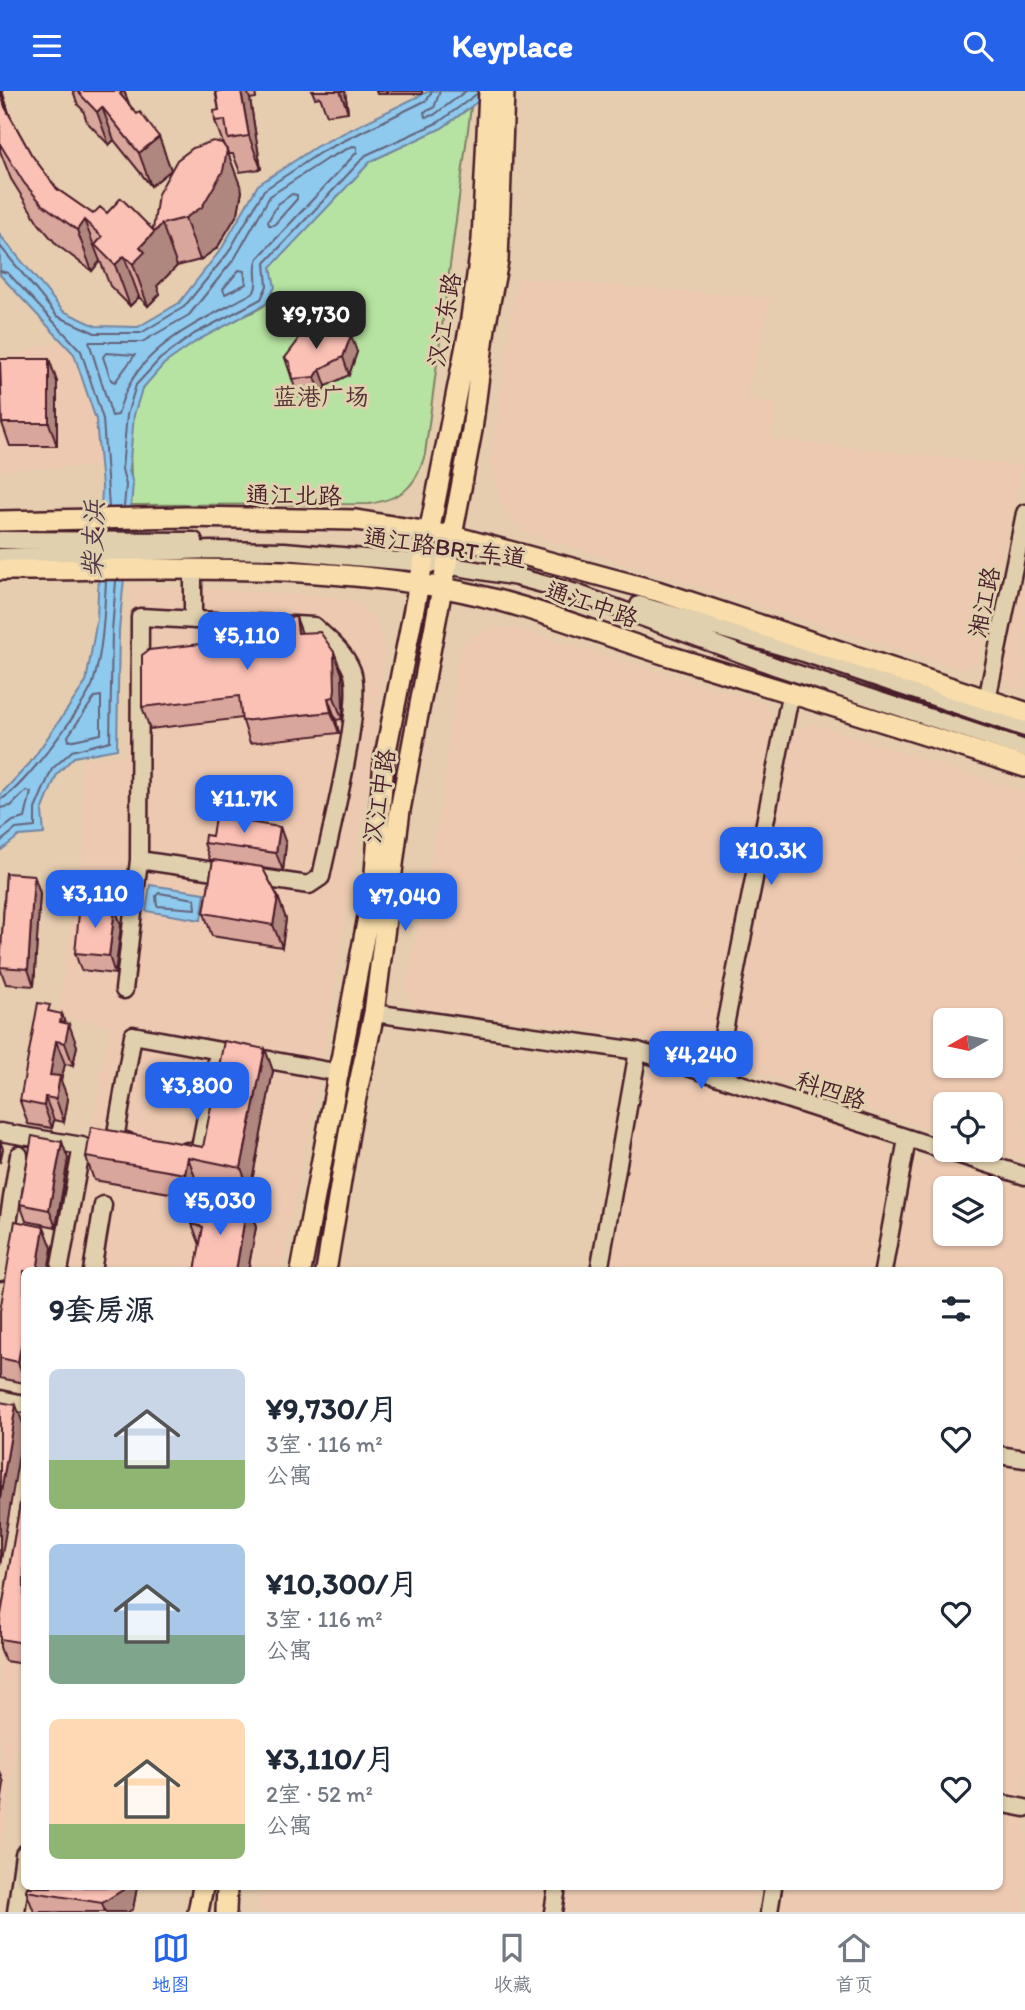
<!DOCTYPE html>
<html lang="zh">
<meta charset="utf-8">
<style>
:root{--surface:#fff;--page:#f2f2f3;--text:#1f2937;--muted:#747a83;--line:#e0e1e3;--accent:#2563eb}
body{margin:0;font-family:Itim,"LXGW WenKai TC",sans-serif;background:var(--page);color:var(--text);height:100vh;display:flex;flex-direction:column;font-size:26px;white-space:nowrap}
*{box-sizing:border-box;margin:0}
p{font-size:23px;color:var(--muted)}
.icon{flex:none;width:38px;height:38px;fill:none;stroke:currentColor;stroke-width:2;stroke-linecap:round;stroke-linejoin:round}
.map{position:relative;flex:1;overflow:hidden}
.drawer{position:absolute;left:21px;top:1176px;width:982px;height:623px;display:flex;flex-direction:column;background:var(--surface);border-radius:10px;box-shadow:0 2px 5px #0004}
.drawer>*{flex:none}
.needle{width:46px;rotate:261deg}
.fabs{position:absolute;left:933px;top:917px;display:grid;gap:14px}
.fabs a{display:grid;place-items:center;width:70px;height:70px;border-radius:10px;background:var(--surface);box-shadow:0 2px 5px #0004;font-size:35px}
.price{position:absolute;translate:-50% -60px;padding:0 16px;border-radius:14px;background:var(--accent);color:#fff;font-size:23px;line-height:46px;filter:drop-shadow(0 2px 4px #0008)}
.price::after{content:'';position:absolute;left:50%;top:42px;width:21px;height:16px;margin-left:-10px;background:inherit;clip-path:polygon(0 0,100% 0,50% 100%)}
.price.active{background:#222;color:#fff}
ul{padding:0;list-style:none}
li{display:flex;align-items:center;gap:21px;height:175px;padding:0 28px}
li span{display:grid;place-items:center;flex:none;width:196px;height:140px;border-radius:10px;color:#555}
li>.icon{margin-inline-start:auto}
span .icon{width:84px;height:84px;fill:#fffc;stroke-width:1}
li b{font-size:30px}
h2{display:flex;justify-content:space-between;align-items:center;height:84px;padding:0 28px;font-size:30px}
header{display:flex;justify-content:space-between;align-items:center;height:91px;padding:0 28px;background:var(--accent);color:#fff;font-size:32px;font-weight:800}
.menu{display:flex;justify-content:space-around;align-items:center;height:98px;border-top:2px solid var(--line);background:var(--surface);font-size:19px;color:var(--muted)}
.menu a{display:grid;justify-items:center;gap:4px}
.menu .active{color:var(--accent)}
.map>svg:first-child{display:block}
.built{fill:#edc9b1;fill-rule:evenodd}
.green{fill:#b6e3a1;stroke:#808166;stroke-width:2}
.water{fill:#8ec9ee;stroke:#7385a0;stroke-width:2}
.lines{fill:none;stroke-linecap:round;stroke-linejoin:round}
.shore{stroke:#656379;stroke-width:2}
.minor-casing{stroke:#4a1f2b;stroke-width:21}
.major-casing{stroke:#4a1f2b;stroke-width:24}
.minor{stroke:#e1d0ad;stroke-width:16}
.major{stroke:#f9deab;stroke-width:19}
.wall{fill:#d9a69c;stroke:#4a1f2b;stroke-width:2}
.shaded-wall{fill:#b0877f;stroke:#4a1f2b;stroke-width:2}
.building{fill:#fcc1b5;stroke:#4a1f2b;stroke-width:2}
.labels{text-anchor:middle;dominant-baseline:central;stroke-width:6;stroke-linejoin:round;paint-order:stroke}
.street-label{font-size:24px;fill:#4a1f2b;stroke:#e1d0ad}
.park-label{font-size:24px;fill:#553337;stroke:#e1d0ad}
.water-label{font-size:26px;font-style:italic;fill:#543848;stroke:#e1d0ad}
</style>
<header><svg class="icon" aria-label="menu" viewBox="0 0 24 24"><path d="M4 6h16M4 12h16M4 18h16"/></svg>Keyplace<svg class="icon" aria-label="search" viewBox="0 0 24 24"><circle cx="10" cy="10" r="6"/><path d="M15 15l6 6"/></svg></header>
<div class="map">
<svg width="1025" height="1821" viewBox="0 0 1025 1821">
<rect width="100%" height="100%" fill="#e6cdaf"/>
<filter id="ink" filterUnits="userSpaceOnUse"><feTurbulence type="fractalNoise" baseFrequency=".0143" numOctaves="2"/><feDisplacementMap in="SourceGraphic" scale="14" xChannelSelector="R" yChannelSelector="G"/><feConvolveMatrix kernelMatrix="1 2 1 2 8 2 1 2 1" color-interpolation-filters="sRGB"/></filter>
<g filter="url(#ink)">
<!-- built -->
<path class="built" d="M517,187L771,207L746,306L776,314L771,348L1022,375L978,569L962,578L526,442L512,429L502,413L491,372Z
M62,249L74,263L96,329L101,375L0,379V268Z
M1025,463V599L1008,594L1001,576Z
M130,493L333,506L359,513L377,530L385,560L371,672L321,978L281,1179H66L110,935L57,926L84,752L82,668L126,663Z
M494,537H514L765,613L773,629L715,951L702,962L639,945L416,917L406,897L443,705L456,580L462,555L477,542Z
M811,632L1025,701V1069L991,1058L990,1013H945V1043L730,972L792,642ZM945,929H990V975H945Z
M659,976L884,1050L891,1067L870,1179H609L643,986Z
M929,1067L1025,1097V1359L999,1355V1180L893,1179L911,1077ZM945,1097H990V1143H945Z
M999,1377L1025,1381V1706L999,1701Z
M24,1414V1615L0,1767V1548Z
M999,1722L1025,1727V1821H780L784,1796H999Z
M261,1796H550L546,1821H258Z
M568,1796H755L751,1821H564Z"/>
<!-- green -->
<path class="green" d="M471,16L425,363C416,396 403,407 369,413L131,414C134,378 121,331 143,297C163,264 205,245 238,228C246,223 261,219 267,212C276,201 273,189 270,176L371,70L442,37Z"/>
<!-- water -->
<path class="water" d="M429,0H492L442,37L371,70L271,176L275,196L266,213L198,249L164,273L142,298L134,324L129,379L133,393L119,540L117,658L74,666L57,683L42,720L44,743L19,745L0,760V704L30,672L86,591L97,528L102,395L96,329L74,263L0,184V144L63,220L96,235L138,236L179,212L222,157L258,94L317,55Z
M150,794L205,802L201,829L146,820Z"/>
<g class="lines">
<!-- shore -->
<path class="shore" d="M440,0L434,17L424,21L425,26L434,24L466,0
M353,55L357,56V61L258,167C252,179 260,190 254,201C198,233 133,255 118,324L112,325L89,251H142L189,224L235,167L270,105L325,69Z
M292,103L297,104V108L274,134H269L268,130L278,113Z
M0,155L57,225L95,242H141L184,216L228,162L264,99L321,61L427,9L432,0
M239,179L244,180L246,193L225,203L223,198Z
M0,180L8,182L81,260L103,328L109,416
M106,262L135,264L115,291L111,289L103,266Z
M124,416L126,394L122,378L127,324L136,294L160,268L194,243L261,208L267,195L265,172L366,64L439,31L478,2
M101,605V643L69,650L68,645L95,606Z
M0,708C16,707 88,610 93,592C103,560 104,523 106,490
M0,717L11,715L26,700L31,701L25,727L13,730L0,740
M0,751L16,738L35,736V718L52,678L72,660L110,650L112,540L116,490
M159,802L195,808L196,818L157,815L156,805Z"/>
<!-- minor casing -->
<g class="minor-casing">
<path id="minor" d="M0,449L194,450
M0,466L211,459L284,460L446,474L517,486L576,502L777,576L1025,658
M193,478V529
M639,514L804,562L1025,637
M977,606L987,609L1025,422
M124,899L139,769L140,526L314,535C328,548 345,561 352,580C364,613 329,746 321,786L309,794L139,769
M374,922L638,960L1025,1085
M715,985L791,600
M0,1041L82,1055L59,1180
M127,1050L115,1048L133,944L340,982
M187,1060L199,1063L218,961
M92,1180L103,1114
M599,1180L638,960
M883,1180L907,1048
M0,1181L19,1064
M0,1308L24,1313
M999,1364L1025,1368
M999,1712L1025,1717
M16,1821L24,1763
M553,1821L557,1796
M769,1821L773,1796"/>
</g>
<!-- major casing -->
<g class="major-casing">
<path id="major" d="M0,430L186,426L356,429L453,445L657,500L1025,621
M0,479C148,479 297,471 444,497C527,512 597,543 676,567C793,603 909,638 1025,676
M301,1180L374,794L384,670L470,234L482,149L489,0
M326,1180L351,1030L374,922L400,719L472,339L485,237L498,170L504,0
M198,1821L203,1796
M226,1821L227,1796"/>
</g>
<!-- minor -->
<use href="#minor" class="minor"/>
<!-- major -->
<use href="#major" class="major"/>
</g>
<!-- wall -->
<path class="wall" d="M0,0H2L10,25L31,63L57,98L93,123L107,122L153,139L224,55L215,30L219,19L215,0H255L256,7L250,8L261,78L240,81L233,63H228L242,100L238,122L217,157L200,169L177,175L157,195L160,203L148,215L139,206L130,215L110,195L101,172L100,170L92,180L57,154L39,133L11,88L0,60Z
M73,0H124L130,15L159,46L171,79L151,95L114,49L109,54L87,31L83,19L78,14Z
M312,0H345L348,21L327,24L320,6L315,7Z
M376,0H422V3H377Z
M357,261L349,284L326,295L321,303L298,306L285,267Z
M0,268H49L57,291V355H10L2,332L1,314H0Z
M302,542L334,561L342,583L343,620L342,628L336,629L339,642L250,652L242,627L150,638L142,616Z
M280,736L286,753L283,780L262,777L278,806L286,828L282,856L212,845L204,822L213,769H210L204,752L212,745Z
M6,782L40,802L34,895L6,893L0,877Z
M115,817L121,834L115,883L81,879L75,862Z
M52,921L65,932L77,955L73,974L65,973L61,990L68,1008L64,1031L54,1029L52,1037L28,1033L20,1010Z
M265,958L273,980L250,1100L196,1089L193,1106L94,1089L86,1066L203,1056Z
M62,1051L68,1068L56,1136L26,1130L20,1113Z
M247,1114L256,1136L248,1180H195L200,1154L192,1133L230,1119Z
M44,1136L52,1157L48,1180H24V1292L0,1287V1220Z
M24,1390V1573L5,1570L0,1556V1529Z
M27,1796H137L133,1818L128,1821H34L26,1800Z"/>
<!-- shaded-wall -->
<path class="shaded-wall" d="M0,0H2L20,57L5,16Z
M123,0H124L136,32L120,3Z
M241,0H247L250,8L261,78L249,45Z
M340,0H345L348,21Z
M102,16L114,49L109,54L97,21Z
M159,46L171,79L151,95L139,62Z
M227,59L242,100L238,122L217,157L200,169L185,127Z
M84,129L100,170L92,180L77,139Z
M162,133L177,175L157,195L160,203L148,215L133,173L140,156Z
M124,165L139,206L130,215L115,174Z
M351,244L357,261L349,284L343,266Z
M49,268L57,291V355L49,332Z
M320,278L326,295L321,303L315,286Z
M296,526L304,548L298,542Z
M334,561L342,583L343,620L342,628L334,606Z
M328,607L336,629L339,642L331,621Z
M280,736L286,753L283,780L276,762Z
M34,784L40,802L34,895L28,878Z
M278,806L286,828L282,856L273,834Z
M115,817L121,834L115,883L109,865Z
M62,923L67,938L69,933L77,955L73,974L65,952L60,931Z
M56,950L65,973L61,990L68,1008L64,1031L56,1008L50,984Z
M265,958L273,980L250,1100L241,1077Z
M45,1006L54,1029L52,1037L44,1015Z
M0,1049L3,1058L0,1072Z
M62,1051L68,1068L56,1136L49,1119Z
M188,1066L196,1089L193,1106L185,1083Z
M247,1114L256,1136L248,1180H236Z
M44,1136L52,1157L48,1180H37Z
M24,1239V1288L18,1271Z
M16,1314L24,1335L0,1475V1407Z
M0,1680L4,1692L0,1721Z
M126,1796H137L133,1818L128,1821H105L102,1812Z"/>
<!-- building -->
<path class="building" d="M0,0L5,16L31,63L57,98L93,123L100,116L107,122L121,107L153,139L158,103L177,69L193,57L213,50L222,52L227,59L223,80L202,116L185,127L162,133L140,156L145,161L133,173L124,165L115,174L95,154L102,146L84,129L77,139L42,113L24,92L0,53Z
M77,0H123L120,3L137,23L140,21L159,46L139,62L102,16L97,21Z
M216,0H241L249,45L228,48L225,29L215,30L214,20L219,19Z
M325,233L341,243L351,244L343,266L320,278L315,286L292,288L290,272L285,267L297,251L299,240L317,239Z
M0,268H49V332H2Z
M296,526L298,542L320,541L334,561L335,598L334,606L328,607L331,621L242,630L239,605L142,616V564L149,559L243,548L249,542L248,531Z
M215,726L280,736L276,762L204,752L205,744L212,745Z
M213,769L262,776L278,806L273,834L204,822Z
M6,782L34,784L28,878L0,876Z
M80,813L115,817L109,865L75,862Z
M38,912L50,914L48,920L62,923L60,931L69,933L65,952L56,950L50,984L60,985L56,1008L45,1006L44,1015L20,1010Z
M224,950L265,958L241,1077L188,1066L185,1083L86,1066L91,1036L203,1056Z
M32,1045L62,1051L49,1119L20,1113Z
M231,1111L247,1114L236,1180H195L203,1136L192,1133L196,1113L230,1119Z
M15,1130L44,1136L37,1180H24V1239L18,1271L0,1267V1220Z
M0,1311L16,1314L0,1407Z
M24,1390V1552L0,1548V1529Z
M27,1796H126V1797L102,1812L26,1800Z"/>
</g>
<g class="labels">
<!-- street labels -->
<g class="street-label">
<text transform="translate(444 229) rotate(-80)">汉江东路</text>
<text transform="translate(294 404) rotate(1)">通江北路</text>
<text transform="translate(445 456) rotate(8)">通江路BRT车道</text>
<text transform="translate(984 511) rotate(-78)">湘江路</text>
<text transform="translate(592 513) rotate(19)">通江中路</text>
<text transform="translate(379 705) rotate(-81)">汉江中路</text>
<text transform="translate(831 999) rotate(18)">科四路</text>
</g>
<!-- park labels -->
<g class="park-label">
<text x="321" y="305">蓝港广场</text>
</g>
<!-- water labels -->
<g class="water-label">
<text transform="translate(93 448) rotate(-88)">柴支浜</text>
</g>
</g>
</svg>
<div class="fabs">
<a><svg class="needle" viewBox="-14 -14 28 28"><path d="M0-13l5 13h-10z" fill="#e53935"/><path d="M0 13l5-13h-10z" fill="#747a83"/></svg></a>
<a><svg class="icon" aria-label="locate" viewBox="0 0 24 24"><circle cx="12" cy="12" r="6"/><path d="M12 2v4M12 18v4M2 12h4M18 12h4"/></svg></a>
<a><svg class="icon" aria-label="layers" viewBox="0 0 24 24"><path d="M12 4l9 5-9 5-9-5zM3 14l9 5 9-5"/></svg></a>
</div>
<b class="price active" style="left:316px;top:260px">¥9,730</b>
<b class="price" style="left:247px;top:581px">¥5,110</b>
<b class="price" style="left:244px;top:744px">¥11.7K</b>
<b class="price" style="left:771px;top:796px">¥10.3K</b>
<b class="price" style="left:95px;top:839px">¥3,110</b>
<b class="price" style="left:405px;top:842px">¥7,040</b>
<b class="price" style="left:701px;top:1000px">¥4,240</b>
<b class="price" style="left:197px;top:1031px">¥3,800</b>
<b class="price" style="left:220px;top:1146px">¥5,030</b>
<section class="drawer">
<h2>9套房源<svg class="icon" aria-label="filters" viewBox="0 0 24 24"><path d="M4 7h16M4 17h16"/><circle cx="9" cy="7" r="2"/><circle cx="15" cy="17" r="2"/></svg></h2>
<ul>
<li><span style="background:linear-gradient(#c9d6e8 65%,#8fb573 0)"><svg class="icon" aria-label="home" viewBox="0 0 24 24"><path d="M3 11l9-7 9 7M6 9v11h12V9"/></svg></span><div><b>¥9,730/月</b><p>3室 · 116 m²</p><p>公寓</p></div><svg class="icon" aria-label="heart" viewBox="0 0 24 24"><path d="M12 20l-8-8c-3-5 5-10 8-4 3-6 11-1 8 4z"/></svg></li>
<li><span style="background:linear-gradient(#a9c7e8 65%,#7fa58c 0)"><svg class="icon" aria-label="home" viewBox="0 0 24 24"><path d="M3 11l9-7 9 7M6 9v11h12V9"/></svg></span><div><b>¥10,300/月</b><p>3室 · 116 m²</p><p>公寓</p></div><svg class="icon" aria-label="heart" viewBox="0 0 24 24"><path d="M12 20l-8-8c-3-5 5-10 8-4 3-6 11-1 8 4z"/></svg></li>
<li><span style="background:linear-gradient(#ffd9b3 75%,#8fb573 0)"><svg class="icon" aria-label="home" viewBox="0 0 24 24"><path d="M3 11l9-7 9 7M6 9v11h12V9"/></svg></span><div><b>¥3,110/月</b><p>2室 · 52 m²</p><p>公寓</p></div><svg class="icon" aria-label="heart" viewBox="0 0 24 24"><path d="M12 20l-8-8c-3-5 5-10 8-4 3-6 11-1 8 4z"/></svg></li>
</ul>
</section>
</div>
<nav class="menu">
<a class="active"><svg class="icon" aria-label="map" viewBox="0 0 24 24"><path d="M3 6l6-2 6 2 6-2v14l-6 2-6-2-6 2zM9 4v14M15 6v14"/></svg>地图</a>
<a><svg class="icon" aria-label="saved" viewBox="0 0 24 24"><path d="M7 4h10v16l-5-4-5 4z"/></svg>收藏</a>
<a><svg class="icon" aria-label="home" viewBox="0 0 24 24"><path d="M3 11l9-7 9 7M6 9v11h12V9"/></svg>首页</a>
</nav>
